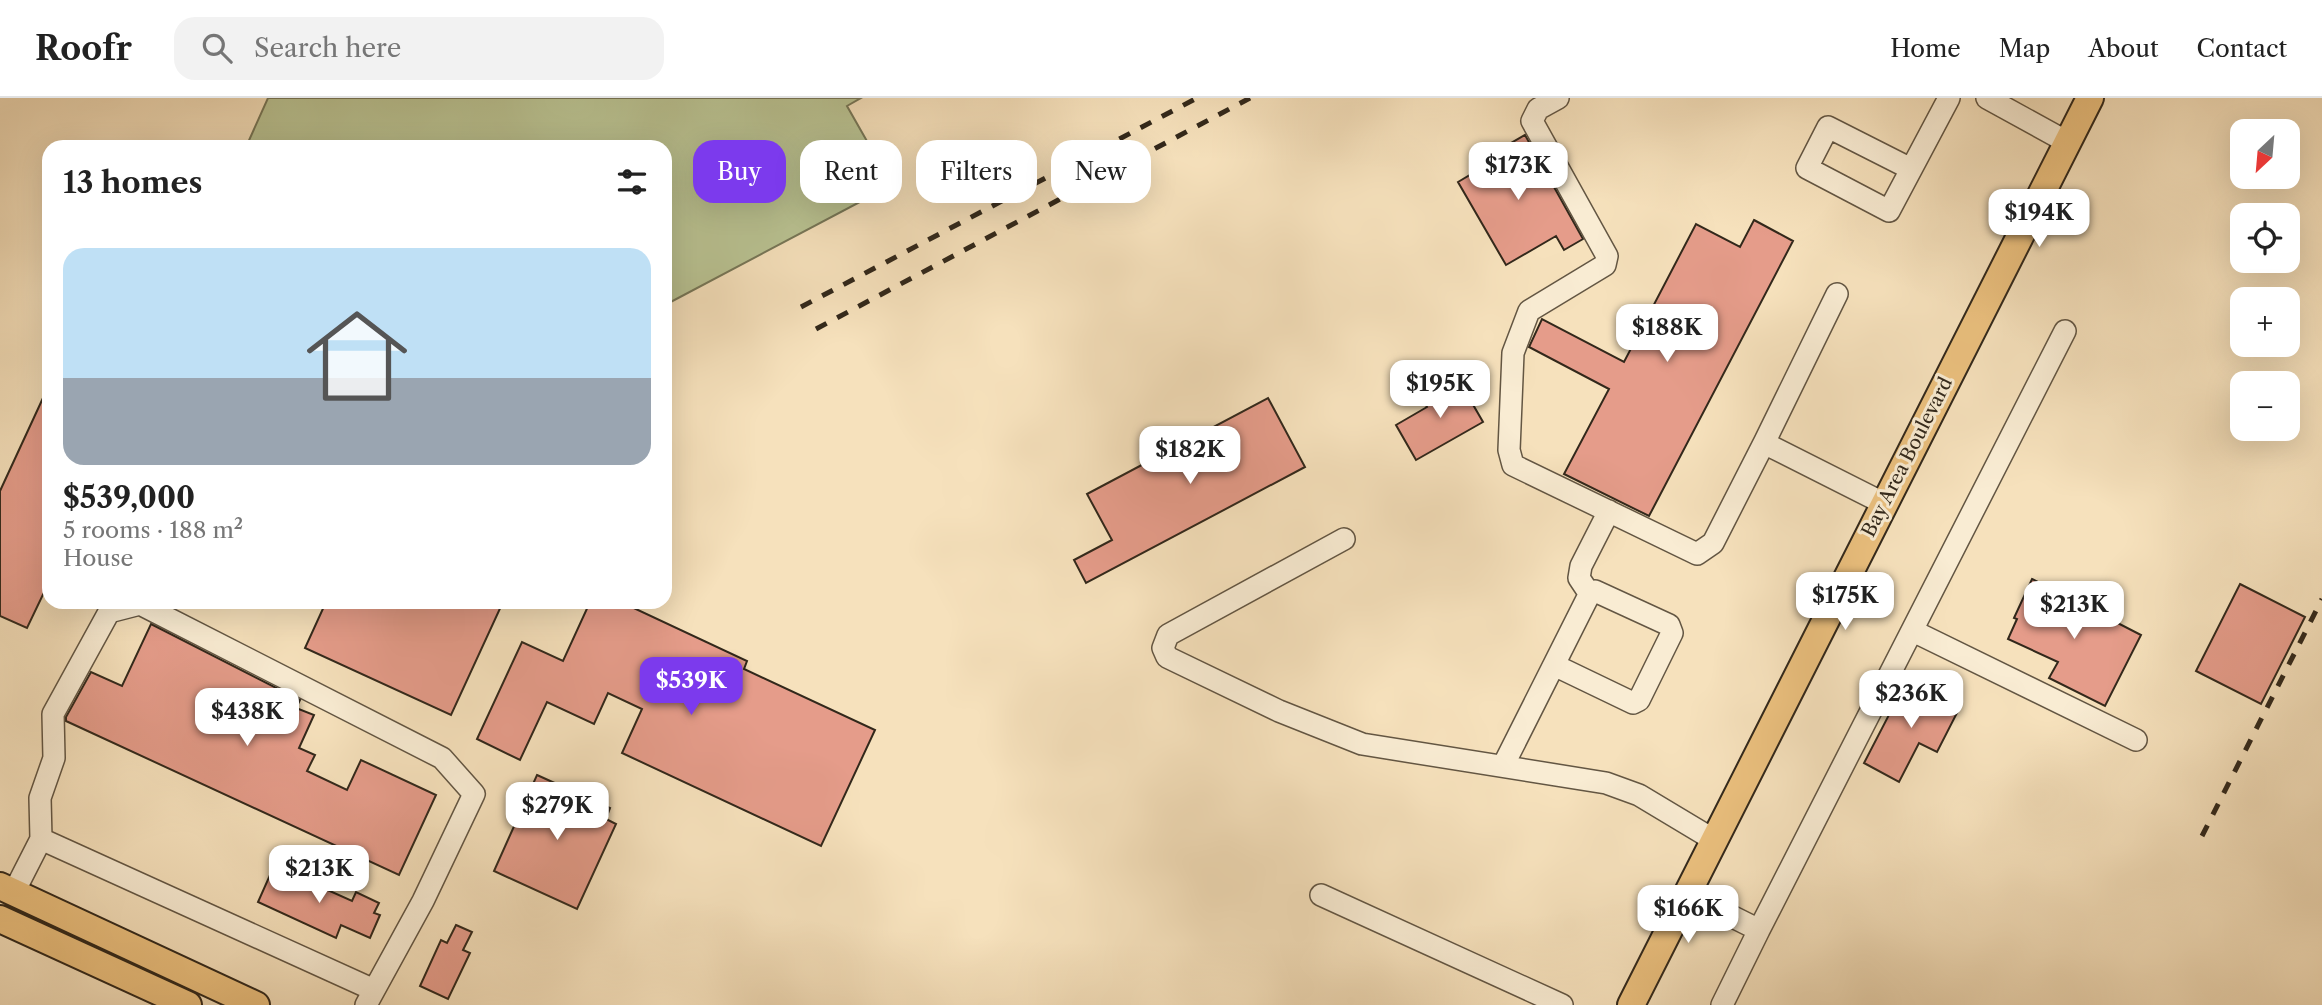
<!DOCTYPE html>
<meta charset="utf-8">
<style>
:root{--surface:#fff;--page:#f2f2f2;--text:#222;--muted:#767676;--line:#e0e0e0;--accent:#7c3aed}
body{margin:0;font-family:"Libre Caslon Text",serif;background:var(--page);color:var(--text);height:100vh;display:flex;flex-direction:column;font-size:26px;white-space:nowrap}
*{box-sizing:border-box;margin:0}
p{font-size:23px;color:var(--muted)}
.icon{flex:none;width:38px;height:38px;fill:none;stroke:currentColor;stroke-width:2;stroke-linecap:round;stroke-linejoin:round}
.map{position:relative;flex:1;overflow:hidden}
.drawer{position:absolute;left:42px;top:42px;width:630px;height:469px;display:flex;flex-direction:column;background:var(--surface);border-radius:21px;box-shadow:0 7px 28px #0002}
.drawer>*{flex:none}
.guide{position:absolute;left:693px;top:42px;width:665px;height:63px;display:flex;gap:14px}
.needle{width:46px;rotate:206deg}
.fabs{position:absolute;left:2230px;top:21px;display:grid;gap:14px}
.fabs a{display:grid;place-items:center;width:70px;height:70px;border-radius:14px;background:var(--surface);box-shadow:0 7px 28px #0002;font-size:35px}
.price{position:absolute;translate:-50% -60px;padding:0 16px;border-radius:14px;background:#fff;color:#222;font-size:23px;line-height:46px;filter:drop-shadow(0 2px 4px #0008)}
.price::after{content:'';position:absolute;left:50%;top:42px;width:21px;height:16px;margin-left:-10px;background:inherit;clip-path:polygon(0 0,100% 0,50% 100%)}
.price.active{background:var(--accent);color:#fff}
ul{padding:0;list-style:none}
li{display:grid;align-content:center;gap:14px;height:371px;padding:0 21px}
li span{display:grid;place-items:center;height:217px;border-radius:21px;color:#555}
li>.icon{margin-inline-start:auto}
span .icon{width:126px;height:126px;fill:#fffc;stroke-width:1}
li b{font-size:30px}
h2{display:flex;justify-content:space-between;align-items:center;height:84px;padding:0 21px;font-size:30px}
.tag{padding:0 24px;border-radius:21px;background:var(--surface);box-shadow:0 7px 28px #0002;font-size:24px;line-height:63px}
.tag.active{background:var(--accent);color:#fff}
header{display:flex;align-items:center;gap:42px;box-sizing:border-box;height:98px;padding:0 35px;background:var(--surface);border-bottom:2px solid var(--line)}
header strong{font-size:33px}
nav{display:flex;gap:38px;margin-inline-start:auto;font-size:24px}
.search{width:490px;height:63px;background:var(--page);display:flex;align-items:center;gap:18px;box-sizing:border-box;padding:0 24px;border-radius:21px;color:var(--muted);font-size:26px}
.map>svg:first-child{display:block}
.green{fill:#b9c393;stroke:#767657;stroke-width:2}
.building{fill:#e59c8a;stroke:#32281b;stroke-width:2}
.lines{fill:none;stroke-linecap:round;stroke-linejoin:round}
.minor-casing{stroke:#635643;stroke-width:24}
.major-casing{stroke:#32281b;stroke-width:30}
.minor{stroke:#f9ecd3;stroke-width:21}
.major{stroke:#ebc07e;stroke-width:26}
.rail{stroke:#32281b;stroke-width:5;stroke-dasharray:12 12;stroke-linecap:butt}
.labels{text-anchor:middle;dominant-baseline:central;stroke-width:6;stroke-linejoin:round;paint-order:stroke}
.street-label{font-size:19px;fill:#32281b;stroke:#f9ecd3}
</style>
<header>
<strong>Roofr</strong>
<div class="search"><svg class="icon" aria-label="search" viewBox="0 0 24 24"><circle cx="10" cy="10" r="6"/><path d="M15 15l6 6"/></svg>Search here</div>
<nav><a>Home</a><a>Map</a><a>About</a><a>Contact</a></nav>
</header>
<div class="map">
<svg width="2322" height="907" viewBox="0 0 2322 907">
<rect width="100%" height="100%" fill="#f6e1bc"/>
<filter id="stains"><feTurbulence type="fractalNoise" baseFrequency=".00286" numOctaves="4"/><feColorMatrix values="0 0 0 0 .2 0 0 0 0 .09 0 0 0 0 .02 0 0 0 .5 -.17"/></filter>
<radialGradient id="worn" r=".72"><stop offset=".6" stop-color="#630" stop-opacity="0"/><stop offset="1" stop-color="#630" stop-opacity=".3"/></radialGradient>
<!-- green -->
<path class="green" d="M268,0H861L847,8L892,87L665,207V49H246Z"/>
<!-- building -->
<path class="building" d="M1525,37L1583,141L1564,152L1556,138L1506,167L1458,84L1478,72L1475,66Z
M1754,122L1793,143L1649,418L1564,376L1609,291L1529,249L1542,221L1624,264L1696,126L1740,149Z
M1457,279L1483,324L1416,362L1396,327L1427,309L1422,300Z
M49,287V484L27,530L0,518V393Z
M1268,300L1305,369L1086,485L1074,462L1112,442L1087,396Z
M2032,481L2141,537L2105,608L2049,580L2058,564L2008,541L2017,521L2014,520Z
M2240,486L2305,519L2261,606L2196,573Z
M326,504H503L451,617L305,550Z
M590,504H621L747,563L744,571L875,632L821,748L622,655L642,611L608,595L594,626L547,604L520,662L477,641L522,544L563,563Z
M151,526L300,602L296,610L314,617L299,650L315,657L307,673L347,692L361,662L436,697L399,777L66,623V619L91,574L122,588Z
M1907,582L1960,609L1937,654L1919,645L1899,684L1864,665Z
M537,677L610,710L606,721L616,726L577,811L494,773Z
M274,768L352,803L356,794L379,805L374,815L380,817L370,840L341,827L336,840L258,804Z
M456,827L472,834L463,852L470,855L448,901L420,888L441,842L447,845Z"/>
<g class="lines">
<!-- minor casing -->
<g class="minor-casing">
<path id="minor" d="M1558,0L1538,11L1532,23L1607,158L1605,167L1529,213L1513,255L1509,352L1513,367L1697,456L1713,445L1764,345L1883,405
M1987,0L2067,44
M1911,71L1828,29L1807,70L1889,113C1909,75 1929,37 1949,0
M1764,345L1837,196
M1344,441L1168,537L1163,550L1167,559L1279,613L1362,646L1606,685L1639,697L1714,742
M1589,495L1579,480L1581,468L1609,413
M1913,533L2136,642
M1503,668L1590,495L1595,493L1669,527L1672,535L1639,602L1633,605L1554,567
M41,741L374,892
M14,794L41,741L40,700L54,660L53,616L109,514L140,506L442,660L474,696L423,803L366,907
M1687,796L1759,832L1722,907
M1321,797L1562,907
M1759,832L2065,233"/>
</g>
<!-- major casing -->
<g class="major-casing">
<path id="major" d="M0,788L256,907
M0,821L188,907
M1631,907L2090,0"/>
</g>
<!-- minor -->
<use href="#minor" class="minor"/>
<!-- major -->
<use href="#major" class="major"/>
<!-- rail -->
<path class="rail" d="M801,209L1197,0
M816,231L1250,0
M2202,738L2322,501"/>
</g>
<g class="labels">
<!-- street labels -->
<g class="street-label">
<text transform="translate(1907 359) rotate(-63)">Bay Area Boulevard</text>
</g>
</g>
<rect width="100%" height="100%" filter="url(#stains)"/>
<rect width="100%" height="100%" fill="url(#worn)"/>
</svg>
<div class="fabs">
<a><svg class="needle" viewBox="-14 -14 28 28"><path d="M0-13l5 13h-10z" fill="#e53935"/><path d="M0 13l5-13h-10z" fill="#767676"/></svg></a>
<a><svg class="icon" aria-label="locate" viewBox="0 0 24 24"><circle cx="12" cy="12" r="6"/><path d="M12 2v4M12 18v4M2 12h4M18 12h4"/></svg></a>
<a>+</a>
<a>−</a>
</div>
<b class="price" style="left:1518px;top:104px">$173K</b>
<b class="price" style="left:2039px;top:151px">$194K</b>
<b class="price" style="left:1667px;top:266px">$188K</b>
<b class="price" style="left:1440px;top:322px">$195K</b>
<b class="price" style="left:1190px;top:388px">$182K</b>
<b class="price" style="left:1845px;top:534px">$175K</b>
<b class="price" style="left:2074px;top:543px">$213K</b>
<b class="price active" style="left:691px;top:619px">$539K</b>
<b class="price" style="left:1911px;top:632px">$236K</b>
<b class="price" style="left:247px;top:650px">$438K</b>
<b class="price" style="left:557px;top:744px">$279K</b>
<b class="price" style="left:319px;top:807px">$213K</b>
<b class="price" style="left:1688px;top:847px">$166K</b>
<div class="guide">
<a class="tag active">Buy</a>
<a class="tag">Rent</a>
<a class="tag">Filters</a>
<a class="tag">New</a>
</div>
<section class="drawer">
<h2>13 homes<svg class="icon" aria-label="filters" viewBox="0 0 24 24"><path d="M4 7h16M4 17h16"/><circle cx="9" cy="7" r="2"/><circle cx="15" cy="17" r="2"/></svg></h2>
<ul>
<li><span style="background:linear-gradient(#bfe0f5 60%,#9aa5b1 0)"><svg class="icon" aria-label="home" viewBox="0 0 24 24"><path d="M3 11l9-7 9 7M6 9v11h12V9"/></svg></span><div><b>$539,000</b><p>5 rooms · 188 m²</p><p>House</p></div></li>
</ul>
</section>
</div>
